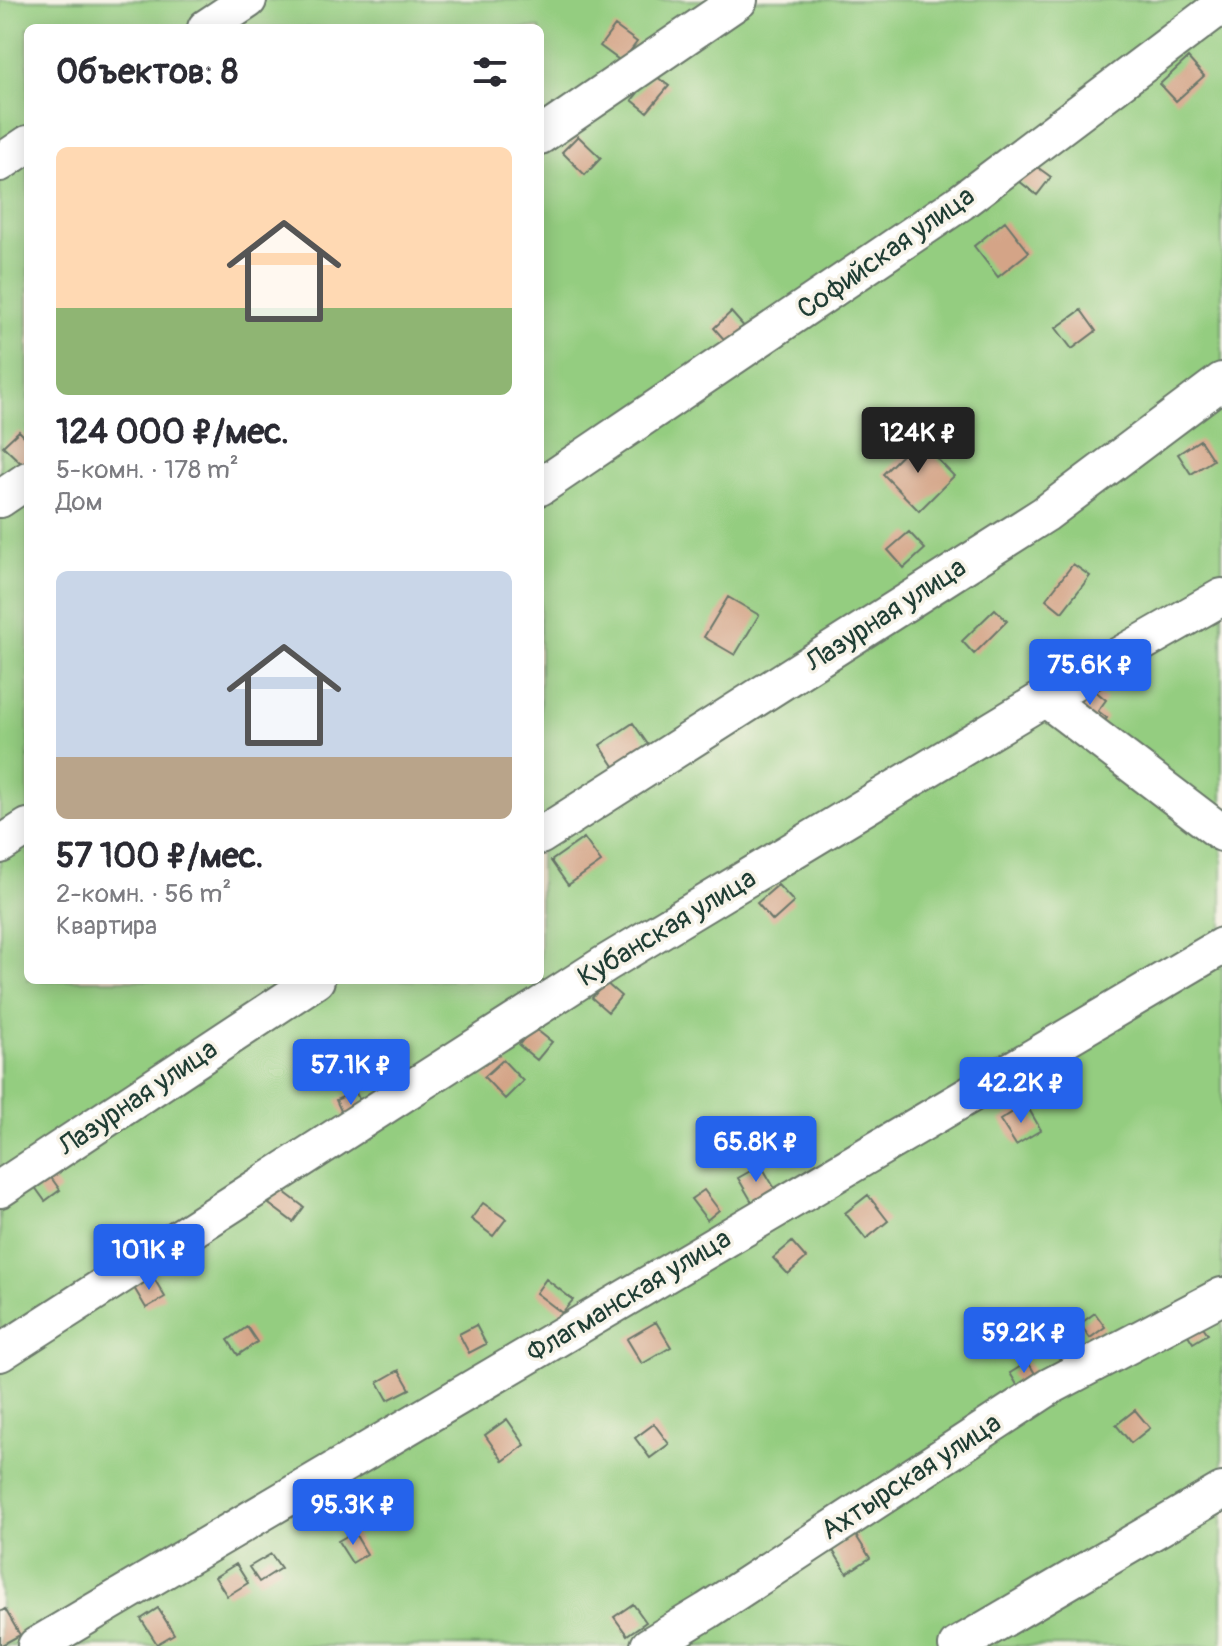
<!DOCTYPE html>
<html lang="ru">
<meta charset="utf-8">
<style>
:root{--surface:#fff;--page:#f2f2f3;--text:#2b2b33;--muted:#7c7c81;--accent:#2563eb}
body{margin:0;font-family:Pangolin,sans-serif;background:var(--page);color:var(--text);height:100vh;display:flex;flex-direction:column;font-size:30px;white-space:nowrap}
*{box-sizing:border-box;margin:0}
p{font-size:26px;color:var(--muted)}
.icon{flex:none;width:44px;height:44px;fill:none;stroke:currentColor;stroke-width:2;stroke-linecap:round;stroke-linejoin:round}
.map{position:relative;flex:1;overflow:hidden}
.side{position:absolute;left:24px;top:24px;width:520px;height:960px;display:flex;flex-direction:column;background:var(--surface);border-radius:12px;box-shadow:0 4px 20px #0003}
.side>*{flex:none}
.price{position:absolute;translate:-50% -68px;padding:0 18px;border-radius:8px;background:var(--accent);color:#fff;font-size:26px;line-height:52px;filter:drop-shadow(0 2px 4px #0008)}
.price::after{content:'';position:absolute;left:50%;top:48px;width:24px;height:18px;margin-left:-12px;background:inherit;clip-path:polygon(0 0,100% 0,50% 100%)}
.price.current{background:#222;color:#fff}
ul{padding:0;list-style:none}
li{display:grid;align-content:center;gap:16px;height:424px;padding:0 32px}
li span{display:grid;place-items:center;height:248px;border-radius:12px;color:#555}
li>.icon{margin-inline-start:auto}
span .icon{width:144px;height:144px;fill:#fffc;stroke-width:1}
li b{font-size:34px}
h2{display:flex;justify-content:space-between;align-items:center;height:96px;padding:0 32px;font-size:34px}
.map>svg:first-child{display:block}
.green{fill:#94cd80;stroke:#5a855a;stroke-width:2;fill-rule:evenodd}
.building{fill:#d4a487}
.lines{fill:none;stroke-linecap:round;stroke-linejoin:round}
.minor-casing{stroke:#6a776a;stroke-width:40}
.minor{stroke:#fff;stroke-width:36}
.labels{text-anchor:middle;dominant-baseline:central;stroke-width:7;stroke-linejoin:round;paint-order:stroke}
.street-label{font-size:28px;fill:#1f3d34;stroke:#f7f3e8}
</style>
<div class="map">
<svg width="1222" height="1646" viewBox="0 0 1222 1646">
<rect width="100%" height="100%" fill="#f7f3e8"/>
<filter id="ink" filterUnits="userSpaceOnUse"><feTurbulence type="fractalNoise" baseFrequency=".0125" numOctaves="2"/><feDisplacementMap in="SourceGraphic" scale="16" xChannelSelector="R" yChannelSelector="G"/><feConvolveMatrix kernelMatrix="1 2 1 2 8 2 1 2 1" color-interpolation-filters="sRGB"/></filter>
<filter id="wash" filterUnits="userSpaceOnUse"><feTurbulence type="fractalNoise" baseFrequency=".006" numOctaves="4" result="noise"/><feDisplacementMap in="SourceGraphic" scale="32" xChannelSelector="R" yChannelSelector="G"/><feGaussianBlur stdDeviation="1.8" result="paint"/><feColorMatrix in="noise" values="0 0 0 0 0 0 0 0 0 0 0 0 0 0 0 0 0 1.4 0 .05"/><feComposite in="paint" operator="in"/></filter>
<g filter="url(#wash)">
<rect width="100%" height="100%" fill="#f5e4ce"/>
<!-- green -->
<path class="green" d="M0,0H1222V1646H0ZM28,28H540V980H28Z"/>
<g id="blocks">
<!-- building -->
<path class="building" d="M615,26L637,42L622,62L600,46Z
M1188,58L1204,76L1176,101L1160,84Z
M653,74L669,86L647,112L632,100Z
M578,136L601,158L585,175L562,152Z
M1033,164L1051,177L1037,195L1019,181Z
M1005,221L1029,252L998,277L974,246Z
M1081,310L1096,331L1072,349L1056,328Z
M731,312L747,330L730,346L714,328Z
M19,431L28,440V460L23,465L3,446Z
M918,439L954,476L919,511L883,474Z
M1200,440L1213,460L1191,474L1178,454Z
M909,532L925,549L904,568L888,550Z
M1073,564L1090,576L1062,612L1046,599Z
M728,597L759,615L735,655L704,637Z
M995,609L1007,621L974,654L962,641Z
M1088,685L1106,700L1098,711L1107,718L1097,730L1069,707Z
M633,723L649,746L616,769L600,745Z
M584,838L601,862L568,885L551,861Z
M778,885L794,902L773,921L757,903Z
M605,982L621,996L608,1012L592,998Z
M533,1027L552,1042L537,1060L519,1045Z
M503,1060L523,1081L505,1099L484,1077Z
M355,1091L366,1113L346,1122L336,1100Z
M1026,1104L1041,1130L1016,1145L1000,1120Z
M761,1165L775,1189L752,1202L738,1178Z
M47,1172L60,1190L45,1201L32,1183Z
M280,1189L304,1207L293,1222L269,1204Z
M704,1190L719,1210L707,1220L691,1199Z
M868,1195L888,1221L866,1239L845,1213Z
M483,1203L506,1219L493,1236L471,1219Z
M792,1242L806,1258L788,1274L773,1258Z
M152,1275L165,1297L146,1308L133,1286Z
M546,1279L573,1300L562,1313L536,1293Z
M1095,1313L1105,1327L1090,1338L1080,1324Z
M1197,1318L1208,1334L1193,1343L1183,1327Z
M656,1322L671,1347L642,1364L627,1339Z
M476,1325L486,1344L469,1353L459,1334Z
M247,1327L257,1342L238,1355L228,1340Z
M1028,1362L1037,1377L1019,1388L1010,1373Z
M399,1370L410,1389L388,1400L378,1382Z
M1135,1410L1150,1428L1131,1443L1116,1425Z
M507,1419L525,1445L503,1461L485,1435Z
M654,1424L669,1444L650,1458L635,1438Z
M354,1532L367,1554L352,1563L338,1541Z
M855,1534L870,1558L847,1573L832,1549Z
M271,1554L281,1568L259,1582L249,1567Z
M236,1564L248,1583L227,1596L215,1577Z
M633,1604L646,1622L627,1635L614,1617Z
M158,1608L174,1634L157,1644L141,1619Z
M5,1609L20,1635L0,1646V1612Z"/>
</g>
</g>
<g filter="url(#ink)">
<use href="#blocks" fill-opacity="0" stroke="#6a776a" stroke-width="2"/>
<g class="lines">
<!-- minor casing -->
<g class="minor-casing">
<path id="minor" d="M206,28L248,0
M540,136L739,0
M0,163L28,144
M540,487L961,202L1222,5
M0,499L28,480
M1045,698L1222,833
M540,836L1045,514L1222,381
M0,845L28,827
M0,1189L316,980
M0,1353L605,964L1045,698L1222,597
M36,1646L1222,946
M649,1646L707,1611L1049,1387L1222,1296
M957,1646L1222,1491"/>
</g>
<!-- minor -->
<use href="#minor" class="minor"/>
</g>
</g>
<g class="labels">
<!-- street labels -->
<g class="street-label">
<text transform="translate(886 253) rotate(-35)">Софийская улица</text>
<text transform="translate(886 615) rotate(-33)">Лазурная улица</text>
<text transform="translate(667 928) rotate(-31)">Кубанская улица</text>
<text transform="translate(138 1098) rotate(-34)">Лазурная улица</text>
<text transform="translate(629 1296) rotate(-31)">Флагманская улица</text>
<text transform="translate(911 1477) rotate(-33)">Ахтырская улица</text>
</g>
</g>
</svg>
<b class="price current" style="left:918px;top:475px">124K ₽</b>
<b class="price" style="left:1090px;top:707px">75.6K ₽</b>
<b class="price" style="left:351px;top:1107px">57.1K ₽</b>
<b class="price" style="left:1021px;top:1125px">42.2K ₽</b>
<b class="price" style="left:756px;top:1184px">65.8K ₽</b>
<b class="price" style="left:149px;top:1292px">101K ₽</b>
<b class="price" style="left:1024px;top:1375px">59.2K ₽</b>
<b class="price" style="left:353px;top:1547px">95.3K ₽</b>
<section class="side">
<h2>Объектов: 8<svg class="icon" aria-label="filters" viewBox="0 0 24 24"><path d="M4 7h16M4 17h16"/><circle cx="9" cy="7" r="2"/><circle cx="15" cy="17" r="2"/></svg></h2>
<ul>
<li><span style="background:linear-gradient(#ffd9b3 65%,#8fb573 0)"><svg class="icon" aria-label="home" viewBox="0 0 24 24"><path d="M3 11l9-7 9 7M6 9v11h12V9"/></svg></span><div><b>124 000 ₽/мес.</b><p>5-комн. · 178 m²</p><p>Дом</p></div></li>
<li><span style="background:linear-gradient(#c9d6e8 75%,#b9a48a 0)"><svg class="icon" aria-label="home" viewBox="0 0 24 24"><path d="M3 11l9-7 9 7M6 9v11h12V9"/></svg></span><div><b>57 100 ₽/мес.</b><p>2-комн. · 56 m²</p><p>Квартира</p></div></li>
</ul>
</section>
</div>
